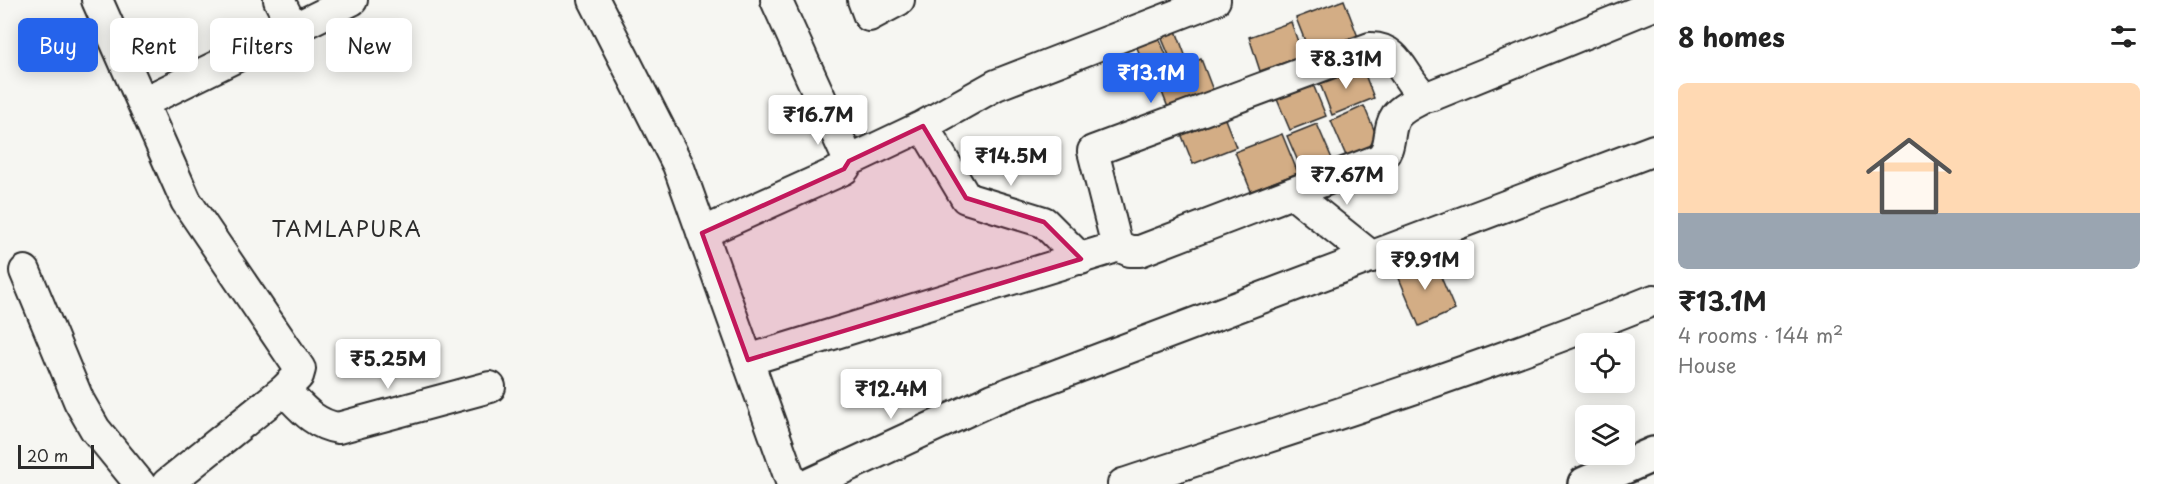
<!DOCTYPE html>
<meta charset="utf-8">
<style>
:root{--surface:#fff;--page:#f6f6f6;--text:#222;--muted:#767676;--accent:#2563eb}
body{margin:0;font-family:"Playpen Sans",sans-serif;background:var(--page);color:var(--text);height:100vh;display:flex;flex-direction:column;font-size:22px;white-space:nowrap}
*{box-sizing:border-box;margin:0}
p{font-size:20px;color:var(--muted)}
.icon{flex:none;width:33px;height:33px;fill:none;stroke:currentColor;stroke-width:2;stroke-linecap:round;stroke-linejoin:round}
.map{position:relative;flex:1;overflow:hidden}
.side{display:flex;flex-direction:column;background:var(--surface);width:510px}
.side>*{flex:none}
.guide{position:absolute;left:18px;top:18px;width:570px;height:54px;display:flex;gap:12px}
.fabs{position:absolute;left:1575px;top:333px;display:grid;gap:12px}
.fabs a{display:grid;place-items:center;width:60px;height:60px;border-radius:9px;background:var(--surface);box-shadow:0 3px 15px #0003;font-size:30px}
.scale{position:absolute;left:18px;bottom:15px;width:76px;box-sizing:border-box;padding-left:6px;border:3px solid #2b2b2b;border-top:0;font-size:16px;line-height:21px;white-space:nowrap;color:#2b2b2b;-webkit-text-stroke:4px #f6f6f2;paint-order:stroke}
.price{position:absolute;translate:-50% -51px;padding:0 14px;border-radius:6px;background:#fff;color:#222;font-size:20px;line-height:39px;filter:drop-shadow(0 2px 3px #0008)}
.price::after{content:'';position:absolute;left:50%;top:36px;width:18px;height:14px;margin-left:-9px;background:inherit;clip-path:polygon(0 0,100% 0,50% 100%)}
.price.selected{background:var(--accent);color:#fff}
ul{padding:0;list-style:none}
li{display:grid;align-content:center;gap:12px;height:318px;padding:0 24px}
li span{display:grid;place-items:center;height:186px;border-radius:9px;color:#555}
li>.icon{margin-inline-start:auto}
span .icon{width:108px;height:108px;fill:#fffc;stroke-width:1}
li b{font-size:26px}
h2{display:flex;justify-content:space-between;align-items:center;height:72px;padding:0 24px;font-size:26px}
.pill{padding:0 21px;border-radius:9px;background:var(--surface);box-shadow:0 3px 15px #0003;font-size:21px;line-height:54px}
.pill.selected{background:var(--accent);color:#fff}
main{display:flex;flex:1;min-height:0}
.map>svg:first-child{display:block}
.building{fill:#d3ad85;stroke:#2b2b2b;stroke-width:1.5}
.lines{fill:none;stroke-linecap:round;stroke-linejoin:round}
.street-casing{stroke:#2b2b2b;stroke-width:34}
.secondary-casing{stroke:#2b2b2b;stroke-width:38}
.street{stroke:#f6f6f2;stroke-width:30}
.secondary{stroke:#f6f6f2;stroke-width:33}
.marked{fill:#c2185b;fill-opacity:0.2;stroke:#c2185b;stroke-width:4.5;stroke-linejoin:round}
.labels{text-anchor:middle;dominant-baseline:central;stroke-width:5;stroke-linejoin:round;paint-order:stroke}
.quarter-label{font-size:21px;letter-spacing:1.5px;fill:#2b2b2b;stroke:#f6f6f2}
</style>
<main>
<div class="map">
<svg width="1654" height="484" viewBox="0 0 1654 484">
<rect width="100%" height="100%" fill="#f6f6f2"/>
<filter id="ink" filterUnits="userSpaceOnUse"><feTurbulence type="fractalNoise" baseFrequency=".0167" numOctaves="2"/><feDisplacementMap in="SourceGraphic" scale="12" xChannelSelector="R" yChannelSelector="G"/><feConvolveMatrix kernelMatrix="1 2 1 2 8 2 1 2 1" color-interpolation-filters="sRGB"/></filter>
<g filter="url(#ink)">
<!-- building -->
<path class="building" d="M1344,0L1358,37L1310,54L1296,18Z
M1291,22L1303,56L1260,71L1249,37Z
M1175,28L1187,60L1173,65L1160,34Z
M1158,36L1171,66L1148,76L1136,45Z
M1201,59L1214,93L1169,110L1156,77Z
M1361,64L1374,98L1332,115L1319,81Z
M1312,82L1326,116L1290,130L1276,97Z
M1364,106L1380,144L1347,158L1331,121Z
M1223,114L1236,147L1193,164L1180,131Z
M1317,124L1333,161L1303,173L1287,136Z
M1282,134L1298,173L1251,191L1235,152Z
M1432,256L1455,310L1419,326L1396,271Z"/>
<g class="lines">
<!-- street casing -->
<g class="street-casing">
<path id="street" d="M97,0L186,201L300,369L298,376L284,390L167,484
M279,0L293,28
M594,0L678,165L792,484
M863,0L869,16L899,0
M144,102L352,0
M923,126L966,198L1044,222L1081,259
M849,161L923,126L996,85L1215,0
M1292,193L1372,257
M702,233L844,169L849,161L776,0
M1115,245L1130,251H1140L1378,160C1394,149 1386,130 1396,116C1403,107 1416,102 1425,97
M25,271L79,401L95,429L140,484
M748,360L1110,249L1115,245V238L1093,151L1370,48C1400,47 1404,81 1425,97L1433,95L1654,5
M284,390C301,407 313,424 338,428L490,387
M809,484L993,399L1654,150
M1123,484C1302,426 1480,370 1654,300"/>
</g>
<!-- secondary casing -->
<g class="secondary-casing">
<path id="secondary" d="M1585,484L1654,454"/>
</g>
<!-- street -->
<use href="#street" class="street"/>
<!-- secondary -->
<use href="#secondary" class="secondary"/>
</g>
</g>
<!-- marked area -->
<path class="marked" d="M923,126L966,198L1044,222L1081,259L748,360L702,233L844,169L849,161Z"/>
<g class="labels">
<!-- quarter labels -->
<g class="quarter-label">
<text x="347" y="228">TAMLAPURA</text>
</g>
</g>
</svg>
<div class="fabs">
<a><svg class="icon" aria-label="locate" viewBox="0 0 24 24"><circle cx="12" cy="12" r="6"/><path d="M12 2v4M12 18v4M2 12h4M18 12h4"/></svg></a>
<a><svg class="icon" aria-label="layers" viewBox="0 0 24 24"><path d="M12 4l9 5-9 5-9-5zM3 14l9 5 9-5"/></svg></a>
</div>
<div class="scale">20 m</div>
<b class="price" style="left:1346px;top:90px">₹8.31M</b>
<b class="price selected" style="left:1151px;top:104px">₹13.1M</b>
<b class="price" style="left:818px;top:146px">₹16.7M</b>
<b class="price" style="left:1011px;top:187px">₹14.5M</b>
<b class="price" style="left:1347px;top:206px">₹7.67M</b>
<b class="price" style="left:1425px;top:291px">₹9.91M</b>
<b class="price" style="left:388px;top:390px">₹5.25M</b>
<b class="price" style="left:891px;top:420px">₹12.4M</b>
<div class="guide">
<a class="pill selected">Buy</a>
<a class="pill">Rent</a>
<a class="pill">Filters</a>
<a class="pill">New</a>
</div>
</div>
<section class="side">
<h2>8 homes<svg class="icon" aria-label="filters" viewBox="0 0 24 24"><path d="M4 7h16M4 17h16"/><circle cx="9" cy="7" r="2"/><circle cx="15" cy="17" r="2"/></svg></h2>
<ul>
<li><span style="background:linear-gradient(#ffd9b3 70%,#9aa5b1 0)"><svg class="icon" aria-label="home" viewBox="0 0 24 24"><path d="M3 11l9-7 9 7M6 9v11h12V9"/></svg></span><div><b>₹13.1M</b><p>4 rooms · 144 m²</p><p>House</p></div></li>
</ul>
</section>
</main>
